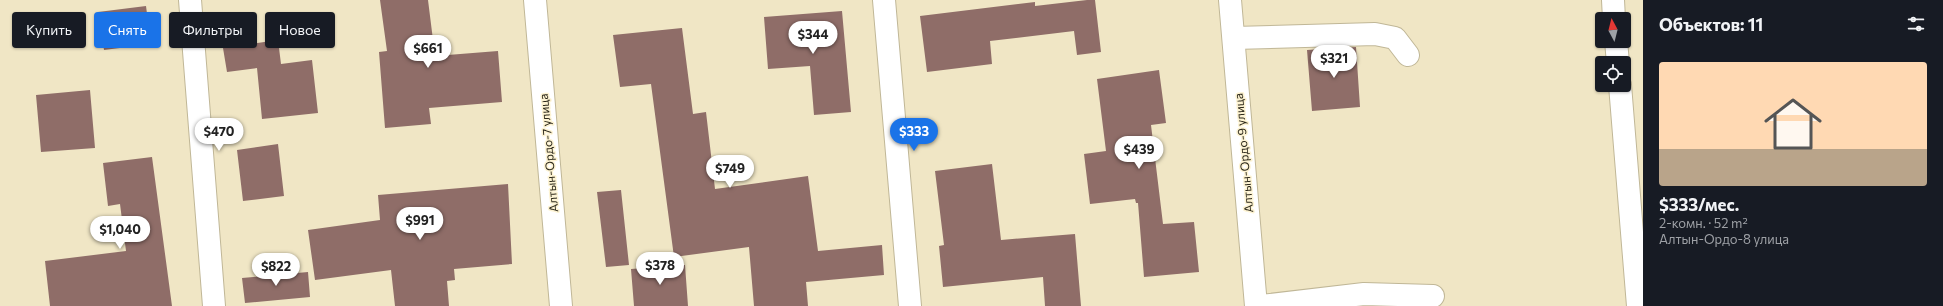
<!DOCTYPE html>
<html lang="ru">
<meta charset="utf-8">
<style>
:root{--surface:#171b24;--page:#20242c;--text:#f1f3f6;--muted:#9ea1a6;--line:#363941;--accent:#1a73e8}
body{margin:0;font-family:Commissioner,sans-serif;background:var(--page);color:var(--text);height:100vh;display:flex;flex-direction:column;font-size:15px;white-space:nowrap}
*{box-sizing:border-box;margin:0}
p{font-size:13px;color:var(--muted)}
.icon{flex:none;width:22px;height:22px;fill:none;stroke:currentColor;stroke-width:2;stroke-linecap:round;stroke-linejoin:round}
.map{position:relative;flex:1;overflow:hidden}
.details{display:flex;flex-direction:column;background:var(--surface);width:300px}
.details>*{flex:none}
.hud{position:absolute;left:12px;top:12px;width:380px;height:36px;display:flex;gap:8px}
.needle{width:26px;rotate:353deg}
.tools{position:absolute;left:1595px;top:12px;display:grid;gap:8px}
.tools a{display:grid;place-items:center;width:36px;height:36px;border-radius:4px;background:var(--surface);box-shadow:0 1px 3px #0004;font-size:20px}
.price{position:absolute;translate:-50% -34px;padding:0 9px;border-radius:14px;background:#fff;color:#222;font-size:13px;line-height:26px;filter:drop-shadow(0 1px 2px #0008)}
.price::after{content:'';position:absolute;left:50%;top:24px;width:12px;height:9px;margin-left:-6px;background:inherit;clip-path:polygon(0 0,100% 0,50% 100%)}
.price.current{background:var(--accent);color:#fff}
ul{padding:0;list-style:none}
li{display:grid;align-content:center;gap:8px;height:212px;padding:0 16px}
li+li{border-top:1px solid var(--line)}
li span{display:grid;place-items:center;height:124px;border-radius:4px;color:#555}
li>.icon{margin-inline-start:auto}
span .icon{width:72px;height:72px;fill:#fffc;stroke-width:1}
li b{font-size:17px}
h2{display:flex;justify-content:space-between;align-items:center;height:48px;padding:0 16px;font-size:17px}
.pill{padding:0 14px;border-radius:4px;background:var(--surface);box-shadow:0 1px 3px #0004;font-size:14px;line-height:36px}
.pill.current{background:var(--accent);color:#fff}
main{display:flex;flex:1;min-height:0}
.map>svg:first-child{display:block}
.building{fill:#8f6d68}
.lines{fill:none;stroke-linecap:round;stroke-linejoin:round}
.minor-casing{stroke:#c0b797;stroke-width:24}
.minor{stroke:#fff;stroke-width:22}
.labels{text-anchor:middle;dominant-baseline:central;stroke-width:3;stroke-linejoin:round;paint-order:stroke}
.street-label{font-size:12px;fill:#2d291c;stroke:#fdf3d2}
</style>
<main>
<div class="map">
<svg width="1643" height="306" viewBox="0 0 1643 306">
<rect width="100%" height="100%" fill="#f0e6c5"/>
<!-- building -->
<path class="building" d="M380,0H428L435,56L498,51L502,102L429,108L431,124L385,128L379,52L387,51Z
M1087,0H1095L1101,52L1077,55L1074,31L990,41L992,64L927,72L920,16L1035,2V6Z
M146,6L151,44L104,50L98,12Z
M842,11L851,112L814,115L810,66L768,69L764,17Z
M682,28L693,114L706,112L715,189L808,176L818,251L882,245L884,275L806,282L808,306H754L749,247L674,257L651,84L620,87L613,35Z
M278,40L281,64L312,60L318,113L262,119L257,68L227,72L223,48Z
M1356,47L1360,107L1312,111L1307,50Z
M1159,70L1166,123L1151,125L1163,224L1194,222L1199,272L1144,277L1138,203H1136L1135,199L1090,204L1084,154L1106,151L1097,79Z
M90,90L95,148L41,152L36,95Z
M278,144L284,196L243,201L237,150Z
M152,157L172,306H50L45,261L126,251L120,204L108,206L103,163Z
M992,164L1001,240L1075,234L1081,306H1045L1043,277L943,287L939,246L944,245L935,171Z
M508,184L512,264L454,269L455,280L447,281L449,306H395L391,270L315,280L308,230L380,220L378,195Z
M621,190L629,265L606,267L597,192Z
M685,265L688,306H634L631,269Z
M308,272L310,297L245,303L242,278Z"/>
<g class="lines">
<!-- minor casing -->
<g class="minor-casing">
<path id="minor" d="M190,0L214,306
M535,0L561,306
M884,0L910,306
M1230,0L1256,306
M1613,0L1614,19
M1234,38L1375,34L1395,38L1408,55
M1616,41L1618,63
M1620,85L1638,306
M1261,306L1364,294L1433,296"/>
</g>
<!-- minor -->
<use href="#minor" class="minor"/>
</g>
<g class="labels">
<!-- street labels -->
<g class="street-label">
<text transform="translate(548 153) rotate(-95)">Алтын-Ордо-7 улица</text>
<text transform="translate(1243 153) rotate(-95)">Алтын-Ордо-9 улица</text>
</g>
</g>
</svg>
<div class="tools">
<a><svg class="needle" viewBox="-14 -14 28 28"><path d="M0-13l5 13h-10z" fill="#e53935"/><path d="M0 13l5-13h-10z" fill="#9ea1a6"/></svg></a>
<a><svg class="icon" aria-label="locate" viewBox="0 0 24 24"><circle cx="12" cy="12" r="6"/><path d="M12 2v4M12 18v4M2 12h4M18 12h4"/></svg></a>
</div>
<b class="price" style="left:813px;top:55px">$344</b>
<b class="price" style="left:428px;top:69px">$661</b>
<b class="price" style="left:1334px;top:79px">$321</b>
<b class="price" style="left:219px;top:152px">$470</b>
<b class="price current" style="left:914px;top:152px">$333</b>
<b class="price" style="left:1139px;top:170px">$439</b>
<b class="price" style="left:730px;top:189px">$749</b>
<b class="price" style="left:420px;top:241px">$991</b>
<b class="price" style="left:120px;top:250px">$1,040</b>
<b class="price" style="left:660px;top:286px">$378</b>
<b class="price" style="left:276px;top:287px">$822</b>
<div class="hud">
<a class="pill">Купить</a>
<a class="pill current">Снять</a>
<a class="pill">Фильтры</a>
<a class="pill">Новое</a>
</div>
</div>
<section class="details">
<h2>Объектов: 11<svg class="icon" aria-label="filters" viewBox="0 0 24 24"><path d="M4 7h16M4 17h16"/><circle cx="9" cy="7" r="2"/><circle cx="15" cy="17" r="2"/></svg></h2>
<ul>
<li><span style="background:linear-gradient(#ffd9b3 70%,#b9a48a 0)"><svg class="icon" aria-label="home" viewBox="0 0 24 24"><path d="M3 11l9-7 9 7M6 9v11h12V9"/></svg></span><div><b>$333/мес.</b><p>2-комн. · 52 m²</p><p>Алтын-Ордо-8 улица</p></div></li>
</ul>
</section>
</main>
